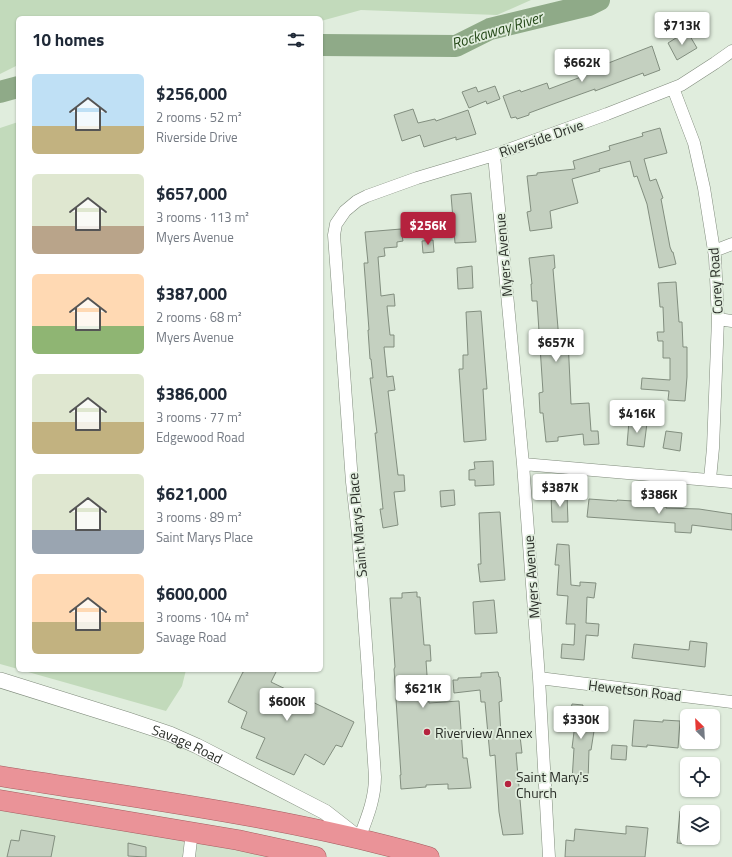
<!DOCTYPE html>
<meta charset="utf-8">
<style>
:root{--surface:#fff;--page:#f2f2f3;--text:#1f2937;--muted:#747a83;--accent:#b5223e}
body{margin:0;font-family:"Titillium Web",sans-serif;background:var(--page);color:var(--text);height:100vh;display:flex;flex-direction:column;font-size:15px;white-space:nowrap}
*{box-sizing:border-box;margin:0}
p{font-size:13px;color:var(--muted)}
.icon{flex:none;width:22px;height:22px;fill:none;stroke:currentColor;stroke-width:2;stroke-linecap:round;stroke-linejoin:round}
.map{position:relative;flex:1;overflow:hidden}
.side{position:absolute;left:16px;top:16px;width:307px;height:656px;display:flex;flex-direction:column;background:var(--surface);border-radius:6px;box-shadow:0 1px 3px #0004}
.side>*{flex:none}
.needle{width:26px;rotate:336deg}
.buttons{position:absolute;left:680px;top:709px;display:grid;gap:8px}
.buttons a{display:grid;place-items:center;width:40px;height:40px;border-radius:6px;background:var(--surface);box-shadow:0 1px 3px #0004;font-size:20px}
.price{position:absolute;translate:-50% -34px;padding:0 9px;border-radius:4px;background:#fff;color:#222;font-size:13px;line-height:26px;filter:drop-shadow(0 1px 2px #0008)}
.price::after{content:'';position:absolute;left:50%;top:24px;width:12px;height:9px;margin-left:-6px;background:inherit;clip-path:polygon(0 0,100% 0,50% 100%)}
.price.selected{background:var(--accent);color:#fff}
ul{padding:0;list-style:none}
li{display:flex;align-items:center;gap:12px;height:100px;padding:0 16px}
li span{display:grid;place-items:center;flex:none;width:112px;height:80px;border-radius:6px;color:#555}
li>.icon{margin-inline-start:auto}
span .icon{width:48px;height:48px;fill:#fffc;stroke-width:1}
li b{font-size:17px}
h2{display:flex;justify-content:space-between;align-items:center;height:48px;padding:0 16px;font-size:17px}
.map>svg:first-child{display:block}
.built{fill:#d2e3cd}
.green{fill:#c2dabb}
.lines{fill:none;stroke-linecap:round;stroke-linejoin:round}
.river{stroke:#8faa88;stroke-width:22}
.building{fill:#c4d0c0;stroke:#828e7f}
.minor-casing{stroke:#818c7d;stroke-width:13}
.tertiary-casing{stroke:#818c7d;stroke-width:16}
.trunk-casing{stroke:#a45e61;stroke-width:21}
.minor{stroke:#fff;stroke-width:12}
.tertiary{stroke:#fff;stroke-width:15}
.trunk{stroke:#ea9398;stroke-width:20}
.poi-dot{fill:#b5223e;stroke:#e0eddd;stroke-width:1.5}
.labels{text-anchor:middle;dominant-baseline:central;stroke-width:3.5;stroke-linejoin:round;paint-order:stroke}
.street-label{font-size:14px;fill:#2a2e28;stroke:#e0eddd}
.poi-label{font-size:14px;fill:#2a2e28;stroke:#e0eddd;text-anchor:start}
.water-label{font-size:15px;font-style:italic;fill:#264a1a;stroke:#e0eddd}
</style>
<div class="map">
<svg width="732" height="857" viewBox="0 0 732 857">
<rect width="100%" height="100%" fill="#e0eddd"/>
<!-- built -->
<path class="built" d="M0,808L185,838L275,857H0Z"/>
<!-- green -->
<path class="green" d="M0,0H531L497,15L361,10L321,21V18H18V65L0,74Z
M18,122V669L0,664V128Z
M21,670H186L182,686L166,711Z"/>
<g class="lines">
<!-- river -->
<path class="river" d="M321,45L456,46L490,29L589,5L599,0
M0,92L18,87"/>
</g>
<!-- building -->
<path class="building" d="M687,31L697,48L677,60L668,43Z
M652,46L660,70L644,76L643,73L595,91V89L556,103L529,113V115L517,119L516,117L511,118L503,96L520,90L521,92L547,83L549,89L589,74L588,71Z
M495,86L500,99L487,104L486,101L469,108L462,92L476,87L478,92Z
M413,109L418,123L435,119L436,121L468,110L476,134L456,140V137L424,147L420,135L402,141L394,115Z
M660,128L667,153L644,159L650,181L656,179L663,198L661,199L670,247L672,252H673L676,264L659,268L647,204L637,176L634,177L630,161L599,169L600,171L572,179L578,203L550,211L552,228L530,231L527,212L531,211L527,176L537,175V173L575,169L573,161L610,150L609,146L643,136L642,133Z
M471,193L476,242L455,243L451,195Z
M401,229L403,241L397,242V247L384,248L385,256L378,257L381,296L394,294L395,306H387L390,335H394V347H384L387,377L393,376L395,390L388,391L398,475H404L405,491L394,492L398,525L383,528L380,509H383L375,433H377L370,378H373L371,359H370L368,330H369L364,263H368L365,232Z
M433,240L434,252L423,253L422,241Z
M554,255L555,268L553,269L559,340L568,339L571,404L589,403L591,431H598L599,444L584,445L583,434L558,437V441L546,442L543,413H540L539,393L543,392L537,301H532L531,284H532L529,258Z
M472,266L473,288L458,289L457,268Z
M676,282L679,322H682L683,347H687V377L685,401L668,400L669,391L641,389L642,378L670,380V358H663V341H658L657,332H664L663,307H660L658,283Z
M481,311L487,389H483L486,440L464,442L459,369H463V355H468L466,312Z
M629,421L647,423L644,447L627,445Z
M666,431L682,433L680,451L663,448Z
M493,461L494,485L475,486V480H469V470L475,469L474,462Z
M454,490L455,505L441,507L440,491Z
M551,494H567L568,522H552Z
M589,499L617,501V500L633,501V504L666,505V508L699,509L732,514V530L692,525L691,533L675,532V523L587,517Z
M500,512L505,580L480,582L478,564H481L479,513Z
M557,544L569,545L571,585L580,586V582L596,583L594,598L587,597L586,623L599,624L598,636L586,635L584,660L561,658L562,644L574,645L575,624H566L568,596L557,595L559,565H555Z
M417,592V597H420L424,645H430L431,661H426L429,703L459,701L463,758H467L471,788L448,789V784L426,785V787L401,789L400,775H401L394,669L395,667L390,598H402V593Z
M494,600L497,633L475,634L473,602Z
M690,641L707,643L705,667L632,658L634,644L689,650Z
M248,670H277L271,682L354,722L342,747L336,745L324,765L305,754L294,775L256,758L265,738L241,728L247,712L228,702L243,672Z
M498,672L499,677H500L502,701L499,702L501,734L514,733V736H520L522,753H516L523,834L503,835L499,812L495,755L490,756L485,702H481L480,690L454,693L453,680H458V678L481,677V673Z
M572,704L583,705L582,711L597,712L591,750H589L588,782L572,781L574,748H572L575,724L565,723L567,709H571Z
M634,720L663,722V720L680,721L678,748L647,745V747L632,746Z
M612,745L627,746L626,760L611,759Z
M680,811L687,812V844L677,843Z
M626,826L648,828L645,857H565L566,840L574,841L575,829L626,834Z
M21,830L55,836L51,857H7L11,840L19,841Z
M128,843L146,847V857L128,856Z"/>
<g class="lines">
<!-- minor casing -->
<g class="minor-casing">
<path id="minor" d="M673,88L694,143L704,188L715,257L718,319L713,448L710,479
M494,155L523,464L539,678L549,857
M714,251L732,244
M718,319L732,321
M523,464L732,482
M539,678L732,702
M359,839C367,818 375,799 375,777L367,658L358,534L352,482L334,235L336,224L345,211L357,201L367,196L417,178L494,155L607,114L681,85L715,63L732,51
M189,857L192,831"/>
</g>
<!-- tertiary casing -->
<g class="tertiary-casing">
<g id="tertiary">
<path id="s1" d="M0,680L128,720L170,734L197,746L325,812L357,837"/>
</g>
</g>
<!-- trunk casing -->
<g class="trunk-casing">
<path id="trunk" d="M0,776C143,799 289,817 429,857
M0,800L238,840L316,857"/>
</g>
<!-- minor -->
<use href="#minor" class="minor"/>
<!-- tertiary -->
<use href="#tertiary" class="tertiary"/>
<!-- trunk -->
<use href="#trunk" class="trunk"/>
</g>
<!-- markers -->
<g class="poi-dot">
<circle cx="427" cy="732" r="4"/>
<circle cx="508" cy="784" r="4"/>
</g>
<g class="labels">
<!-- street labels -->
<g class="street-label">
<text transform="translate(541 138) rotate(-19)">Riverside Drive</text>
<text transform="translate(503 255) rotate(-95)">Myers Avenue</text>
<text transform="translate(715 281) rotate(-94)">Corey Road</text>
<text transform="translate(357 525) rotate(-95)">Saint Marys Place</text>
<text transform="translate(531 577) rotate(-94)">Myers Avenue</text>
<text transform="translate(635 690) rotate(7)">Hewetson Road</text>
<text stroke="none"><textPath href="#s1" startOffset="198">Savage Road</textPath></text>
</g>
<!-- poi labels -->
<g class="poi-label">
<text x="435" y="732">Riverview Annex</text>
<text x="516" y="776">Saint Mary's<tspan x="516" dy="16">Church</tspan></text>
</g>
<!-- water labels -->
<g class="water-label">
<text transform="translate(497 30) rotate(-17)">Rockaway River</text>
</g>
</g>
</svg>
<div class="buttons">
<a><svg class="needle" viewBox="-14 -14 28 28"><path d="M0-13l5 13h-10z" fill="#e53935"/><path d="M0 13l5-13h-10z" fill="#747a83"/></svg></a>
<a><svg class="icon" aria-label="locate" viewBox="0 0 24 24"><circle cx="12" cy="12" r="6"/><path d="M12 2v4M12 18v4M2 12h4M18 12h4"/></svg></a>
<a><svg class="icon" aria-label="layers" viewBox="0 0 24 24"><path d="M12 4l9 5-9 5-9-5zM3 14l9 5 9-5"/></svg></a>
</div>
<b class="price" style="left:682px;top:46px">$713K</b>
<b class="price" style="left:582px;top:83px">$662K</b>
<b class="price selected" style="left:428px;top:246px">$256K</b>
<b class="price" style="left:556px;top:363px">$657K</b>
<b class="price" style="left:637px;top:434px">$416K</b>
<b class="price" style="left:560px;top:508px">$387K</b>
<b class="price" style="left:659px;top:515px">$386K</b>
<b class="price" style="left:423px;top:709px">$621K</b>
<b class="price" style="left:287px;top:722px">$600K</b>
<b class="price" style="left:581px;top:740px">$330K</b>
<section class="side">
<h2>10 homes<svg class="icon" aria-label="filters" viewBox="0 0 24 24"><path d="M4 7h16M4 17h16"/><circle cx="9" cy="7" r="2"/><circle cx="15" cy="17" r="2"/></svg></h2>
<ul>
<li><span style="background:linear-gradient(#bfe0f5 65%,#c2b280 0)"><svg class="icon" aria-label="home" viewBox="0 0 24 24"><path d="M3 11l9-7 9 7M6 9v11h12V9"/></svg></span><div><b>$256,000</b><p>2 rooms · 52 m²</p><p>Riverside Drive</p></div></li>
<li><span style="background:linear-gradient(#dfe7d0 65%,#b9a48a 0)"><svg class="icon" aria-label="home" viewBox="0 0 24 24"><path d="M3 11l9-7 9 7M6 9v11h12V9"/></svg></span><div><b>$657,000</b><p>3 rooms · 113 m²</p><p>Myers Avenue</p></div></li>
<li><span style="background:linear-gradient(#ffd9b3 65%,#8fb573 0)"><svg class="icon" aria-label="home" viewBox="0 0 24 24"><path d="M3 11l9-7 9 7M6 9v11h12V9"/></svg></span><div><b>$387,000</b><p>2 rooms · 68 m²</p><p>Myers Avenue</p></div></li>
<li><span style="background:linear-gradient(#dfe7d0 60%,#c2b280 0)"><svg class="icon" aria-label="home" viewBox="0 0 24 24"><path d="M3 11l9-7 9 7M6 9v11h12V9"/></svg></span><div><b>$386,000</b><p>3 rooms · 77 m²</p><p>Edgewood Road</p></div></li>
<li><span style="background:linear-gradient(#dfe7d0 70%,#9aa5b1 0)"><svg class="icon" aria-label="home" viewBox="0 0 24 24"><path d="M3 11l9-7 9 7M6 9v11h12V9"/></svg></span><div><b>$621,000</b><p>3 rooms · 89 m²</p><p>Saint Marys Place</p></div></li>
<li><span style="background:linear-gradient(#ffd9b3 60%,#c2b280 0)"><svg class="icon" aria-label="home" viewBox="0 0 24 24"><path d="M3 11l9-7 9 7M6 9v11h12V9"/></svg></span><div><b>$600,000</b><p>3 rooms · 104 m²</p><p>Savage Road</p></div></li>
</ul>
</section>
</div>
